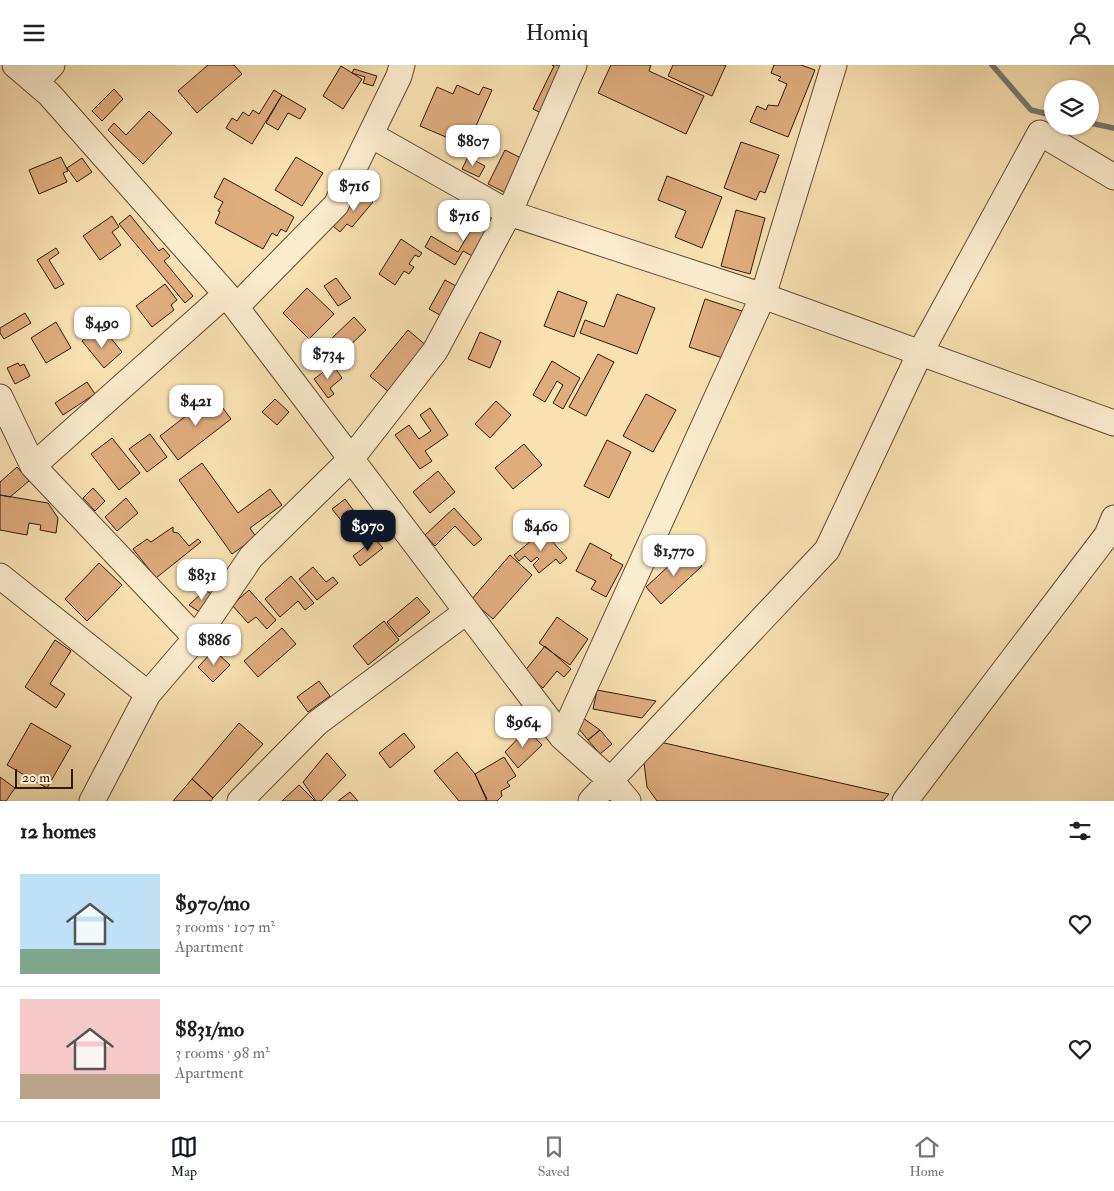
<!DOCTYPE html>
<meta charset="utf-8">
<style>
:root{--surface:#fff;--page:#f6f6f6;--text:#202124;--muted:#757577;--line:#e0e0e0;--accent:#111827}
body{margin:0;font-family:"IM FELL Double Pica",serif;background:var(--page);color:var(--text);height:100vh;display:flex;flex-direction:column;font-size:19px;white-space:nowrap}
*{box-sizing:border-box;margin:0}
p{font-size:16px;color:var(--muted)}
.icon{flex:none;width:28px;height:28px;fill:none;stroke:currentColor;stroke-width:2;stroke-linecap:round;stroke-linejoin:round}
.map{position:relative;height:736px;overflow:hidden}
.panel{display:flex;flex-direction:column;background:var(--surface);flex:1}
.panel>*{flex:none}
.fabs{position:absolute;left:1044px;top:15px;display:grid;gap:10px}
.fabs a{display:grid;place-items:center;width:55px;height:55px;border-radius:50%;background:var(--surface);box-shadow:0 1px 4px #0004;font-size:25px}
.scale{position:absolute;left:15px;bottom:12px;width:58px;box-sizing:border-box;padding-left:5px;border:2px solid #31180a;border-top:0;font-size:14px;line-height:18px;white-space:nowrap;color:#31180a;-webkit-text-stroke:4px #fbeccd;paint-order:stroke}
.price{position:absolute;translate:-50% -42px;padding:0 11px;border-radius:10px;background:#fff;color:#222;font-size:16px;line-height:32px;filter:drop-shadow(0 1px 2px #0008)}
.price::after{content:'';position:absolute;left:50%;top:30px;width:15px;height:11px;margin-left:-8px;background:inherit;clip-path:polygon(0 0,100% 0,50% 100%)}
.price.selected{background:var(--accent);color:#fff}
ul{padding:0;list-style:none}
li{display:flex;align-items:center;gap:15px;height:125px;padding:0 20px}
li+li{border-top:1px solid var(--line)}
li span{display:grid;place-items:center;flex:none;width:140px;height:100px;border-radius:0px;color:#555}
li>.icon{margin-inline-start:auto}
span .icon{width:60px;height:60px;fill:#fffc;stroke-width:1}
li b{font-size:21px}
h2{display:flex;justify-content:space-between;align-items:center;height:60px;padding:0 20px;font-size:21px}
header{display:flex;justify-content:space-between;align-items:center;height:65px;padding:0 20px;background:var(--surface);font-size:22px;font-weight:600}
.tabs{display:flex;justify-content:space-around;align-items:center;height:70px;border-top:1px solid var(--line);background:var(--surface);font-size:14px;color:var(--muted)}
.tabs a{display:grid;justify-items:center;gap:2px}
.tabs .selected{color:var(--accent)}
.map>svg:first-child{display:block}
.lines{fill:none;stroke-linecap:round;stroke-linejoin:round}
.stream{stroke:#757a72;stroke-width:5.5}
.building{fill:#dfac7e;stroke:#31180a}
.minor-casing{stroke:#634a34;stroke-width:27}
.minor{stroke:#fbeccd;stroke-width:25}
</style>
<header><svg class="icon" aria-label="menu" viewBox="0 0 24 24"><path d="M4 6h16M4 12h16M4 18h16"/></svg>Homiq<svg class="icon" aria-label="person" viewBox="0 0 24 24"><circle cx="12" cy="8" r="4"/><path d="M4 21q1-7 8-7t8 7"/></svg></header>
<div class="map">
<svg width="1114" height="736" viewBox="0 0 1114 736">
<rect width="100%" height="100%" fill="#f9e1b2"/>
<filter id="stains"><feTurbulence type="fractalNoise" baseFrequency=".004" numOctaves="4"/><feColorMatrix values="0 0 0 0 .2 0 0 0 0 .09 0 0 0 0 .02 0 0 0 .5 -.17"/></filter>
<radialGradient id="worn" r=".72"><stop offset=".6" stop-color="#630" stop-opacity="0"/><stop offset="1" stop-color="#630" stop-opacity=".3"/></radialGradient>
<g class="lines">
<!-- stream -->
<path class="stream" d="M992,0L1031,45L1052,50
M1090,58L1114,63"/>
</g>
<!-- building -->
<path class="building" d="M208,0H234L242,9L197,48L178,26Z
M552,0H570L547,51L533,44L554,1Z
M611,0H651L649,6L704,31L686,69L598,28Z
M673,0H726L712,31L668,11Z
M774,0H801L815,5L788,72L750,57L757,41L766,45L768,40L778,41L787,19L778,15L781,12L771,8Z
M341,1L362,14L343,44L323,31Z
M354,4L377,11L373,21L363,18L365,12L352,8Z
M457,20L479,30L483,22L492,25L467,81L420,61L437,22L453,29Z
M114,24L123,34L102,56L92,46Z
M274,25L282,30L252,79L226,63L232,53L237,56L243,47L249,51L253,45L259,49Z
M282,30L306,44L300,54L288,48L278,65L266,58Z
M149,46L172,68L143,99L108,65L114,58L126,70Z
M741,77L779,90L765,128L760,126L756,135L724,123Z
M505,85L529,97L512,131L488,119Z
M61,92L68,106L63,108L67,117L39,129L29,105Z
M296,92L323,108L302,141L275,125Z
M468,92L485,101L479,112L462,104Z
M82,93L92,107L77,117L67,103Z
M667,111L722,132L702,183L675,172L686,146L658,135Z
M224,113L294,152L286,167L281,164L277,171L272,168L263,184L215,158L220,147L218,146L223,137L214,132Z
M361,127L373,137L352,162L347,159L340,167L333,161Z
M736,145L765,153L750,209L721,201Z
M130,150L159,186L163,183L170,191L164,196L193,231L185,238L119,159Z
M112,151L119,162L112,167L121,180L100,195L83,171Z
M479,151L495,160L476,193L463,186L455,200L425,182L431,171L458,187Z
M401,174L422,188L419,192L415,190L409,199L414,202L409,209L404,206L395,220L379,209Z
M56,183L59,188L49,195L64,219L55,224L37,195Z
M336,213L351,233L338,241L324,221Z
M445,215L456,221L449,255L429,244Z
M165,219L177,235L171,240L174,245L152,262L136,241Z
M307,223L334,249L309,274L283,248Z
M558,226L587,237L574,272L544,261Z
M617,229L655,243L637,289L580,268L585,255L604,262Z
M705,234L742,246L726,294L689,282Z
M25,248L31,258L4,274L0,268V263Z
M354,252L366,265L342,288L330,275Z
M56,257L71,283L46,298L31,273Z
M408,265L428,282L390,328L370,311Z
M93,267L103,278L110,272L122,287L104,303L82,276Z
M480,267L501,276L490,303L468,294Z
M598,289L614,297L586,351L569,342Z
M552,296L580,313L563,344L553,338L563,320L557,316L545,337L533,330Z
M18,298L20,301L24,299L30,311L15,319L7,303Z
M333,300L342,313L330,323L334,329L328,333L314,314Z
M87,317L95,329L63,350L55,338Z
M646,329L676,345L653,387L623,371Z
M213,330L231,354L178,395L160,371Z
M275,334L289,347L277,360L262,347Z
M496,336L511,350L490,373L475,359Z
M430,343L448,370L425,386L432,396L420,404L395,370L409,360L419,374L431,366L420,350Z
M150,369L167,392L147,407L129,384Z
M112,373L140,408L119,425L91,389Z
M607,375L631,387L609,433L584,421Z
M524,379L542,400L513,424L495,403Z
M202,398L238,448L270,424L282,440L250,463L256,472L232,489L179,415Z
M17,402L29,416L10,432L0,430V417Z
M438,406L455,427L430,448L413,427Z
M93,423L105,436L95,446L83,433Z
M0,430L48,438L58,453L56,468L40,465L41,460L29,458L27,470L0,465Z
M126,433L138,448L117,466L105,452Z
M345,434L360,454L348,464L332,444Z
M454,443L482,474L474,481L455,461L435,481L425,470Z
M173,462V467L178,468L189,481L198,474L201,477L156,513L133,484L147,474L151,477Z
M543,466L567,493L560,499L556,494L539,508L533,500L539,494L537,492L531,497L525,491L519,496L514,490Z
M375,474L383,483L360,501L353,491Z
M590,478L612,490L610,493L623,500L606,532L591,524L596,516L576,506Z
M687,484L702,501L661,539L646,522Z
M510,490L532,510L493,554L471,535Z
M99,498L122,520L87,556L65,534Z
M313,502L326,517L333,512L338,518L317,535L299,514Z
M291,511L314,538L305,545L298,536L280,552L265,534Z
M205,525L213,530L201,548L189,540Z
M249,525L276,555L267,564L256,552L248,558L232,540Z
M417,532L430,547L399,572L387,557Z
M557,552L588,574L570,600L539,578Z
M384,556L399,575L368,600L353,581Z
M282,563L296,579L258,612L244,596Z
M55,575L71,586L50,619L65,629L56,643L25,622Z
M545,581L571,604L564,612L557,606L543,623L524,607Z
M214,585L230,600L213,617L198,602Z
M319,616L330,631L308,647L297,632Z
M597,625L656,636L642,653L593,644Z
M583,653L600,665L588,675L573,657Z
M31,658L71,681L47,723L7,700Z
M239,658L263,679L213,733L192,714Z
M527,664L542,680L518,703L505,687Z
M600,665L612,679L600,689L588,675Z
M404,668L415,682L390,703L379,688Z
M660,677L889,729L883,736H657L647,722L644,698Z
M457,687L475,709L487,734L484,736H459L434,706Z
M327,688L346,710L321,736H316L303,717Z
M504,692L516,711L507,717L510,721L501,726L502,731L497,736H487L475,709Z
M0,712L15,723L6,736H0Z
M192,714L213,733L211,736H173Z
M299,720L315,736H282Z
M350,727L358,736H338Z"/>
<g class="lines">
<!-- minor casing -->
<g class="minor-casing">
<path id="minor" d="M15,0L49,29L226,229L562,672L610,715L628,736
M36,17L52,0
M371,70L509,148L763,231L1114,358
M236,242L336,140L399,11L402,0
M0,332L33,401L196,573
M33,401L226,229
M0,511L148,629
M562,672L763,231L834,0
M92,736L148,629L196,573L251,492L351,394L435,286L509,148L574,0
M240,736L317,658L466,547
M591,736L827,485L920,288L1040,68L1114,112
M905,736L1107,470L1114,453"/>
</g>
<!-- minor -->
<use href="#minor" class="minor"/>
</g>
<rect width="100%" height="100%" filter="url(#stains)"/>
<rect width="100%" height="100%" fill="url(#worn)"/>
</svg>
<div class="fabs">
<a><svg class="icon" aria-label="layers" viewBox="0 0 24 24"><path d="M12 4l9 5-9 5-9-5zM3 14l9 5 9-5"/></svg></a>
</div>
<div class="scale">20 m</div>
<b class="price" style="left:473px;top:102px">$807</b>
<b class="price" style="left:354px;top:147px">$716</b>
<b class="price" style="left:464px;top:177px">$716</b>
<b class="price" style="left:102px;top:284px">$490</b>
<b class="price" style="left:328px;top:315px">$734</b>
<b class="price" style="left:196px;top:362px">$421</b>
<b class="price selected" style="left:368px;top:487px">$970</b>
<b class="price" style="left:541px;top:487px">$460</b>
<b class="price" style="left:674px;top:512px">$1,770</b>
<b class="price" style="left:202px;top:536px">$831</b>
<b class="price" style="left:214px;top:601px">$886</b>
<b class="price" style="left:523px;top:683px">$964</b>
</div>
<section class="panel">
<h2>12 homes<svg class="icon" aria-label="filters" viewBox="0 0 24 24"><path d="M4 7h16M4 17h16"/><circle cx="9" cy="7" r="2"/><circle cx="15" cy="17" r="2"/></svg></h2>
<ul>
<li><span style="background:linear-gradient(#bfe0f5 75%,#7fa58c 0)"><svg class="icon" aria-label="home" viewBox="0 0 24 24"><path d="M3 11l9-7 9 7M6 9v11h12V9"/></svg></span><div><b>$970/mo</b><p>3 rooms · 107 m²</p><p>Apartment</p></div><svg class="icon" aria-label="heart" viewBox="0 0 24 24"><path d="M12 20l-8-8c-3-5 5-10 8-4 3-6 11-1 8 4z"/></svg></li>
<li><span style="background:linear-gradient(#f6c9c9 75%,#b9a48a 0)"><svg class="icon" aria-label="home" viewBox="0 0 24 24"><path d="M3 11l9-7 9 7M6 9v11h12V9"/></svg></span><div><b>$831/mo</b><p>3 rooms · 98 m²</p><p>Apartment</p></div><svg class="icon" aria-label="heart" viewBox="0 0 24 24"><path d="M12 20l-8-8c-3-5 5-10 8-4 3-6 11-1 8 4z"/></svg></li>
</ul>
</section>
<nav class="tabs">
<a class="selected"><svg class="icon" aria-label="map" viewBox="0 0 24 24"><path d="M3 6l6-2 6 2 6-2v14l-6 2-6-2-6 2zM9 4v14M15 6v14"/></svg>Map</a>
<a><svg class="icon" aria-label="saved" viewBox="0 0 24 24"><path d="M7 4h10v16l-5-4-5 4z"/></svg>Saved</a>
<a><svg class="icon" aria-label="home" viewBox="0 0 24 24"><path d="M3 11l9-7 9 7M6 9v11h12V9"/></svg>Home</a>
</nav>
